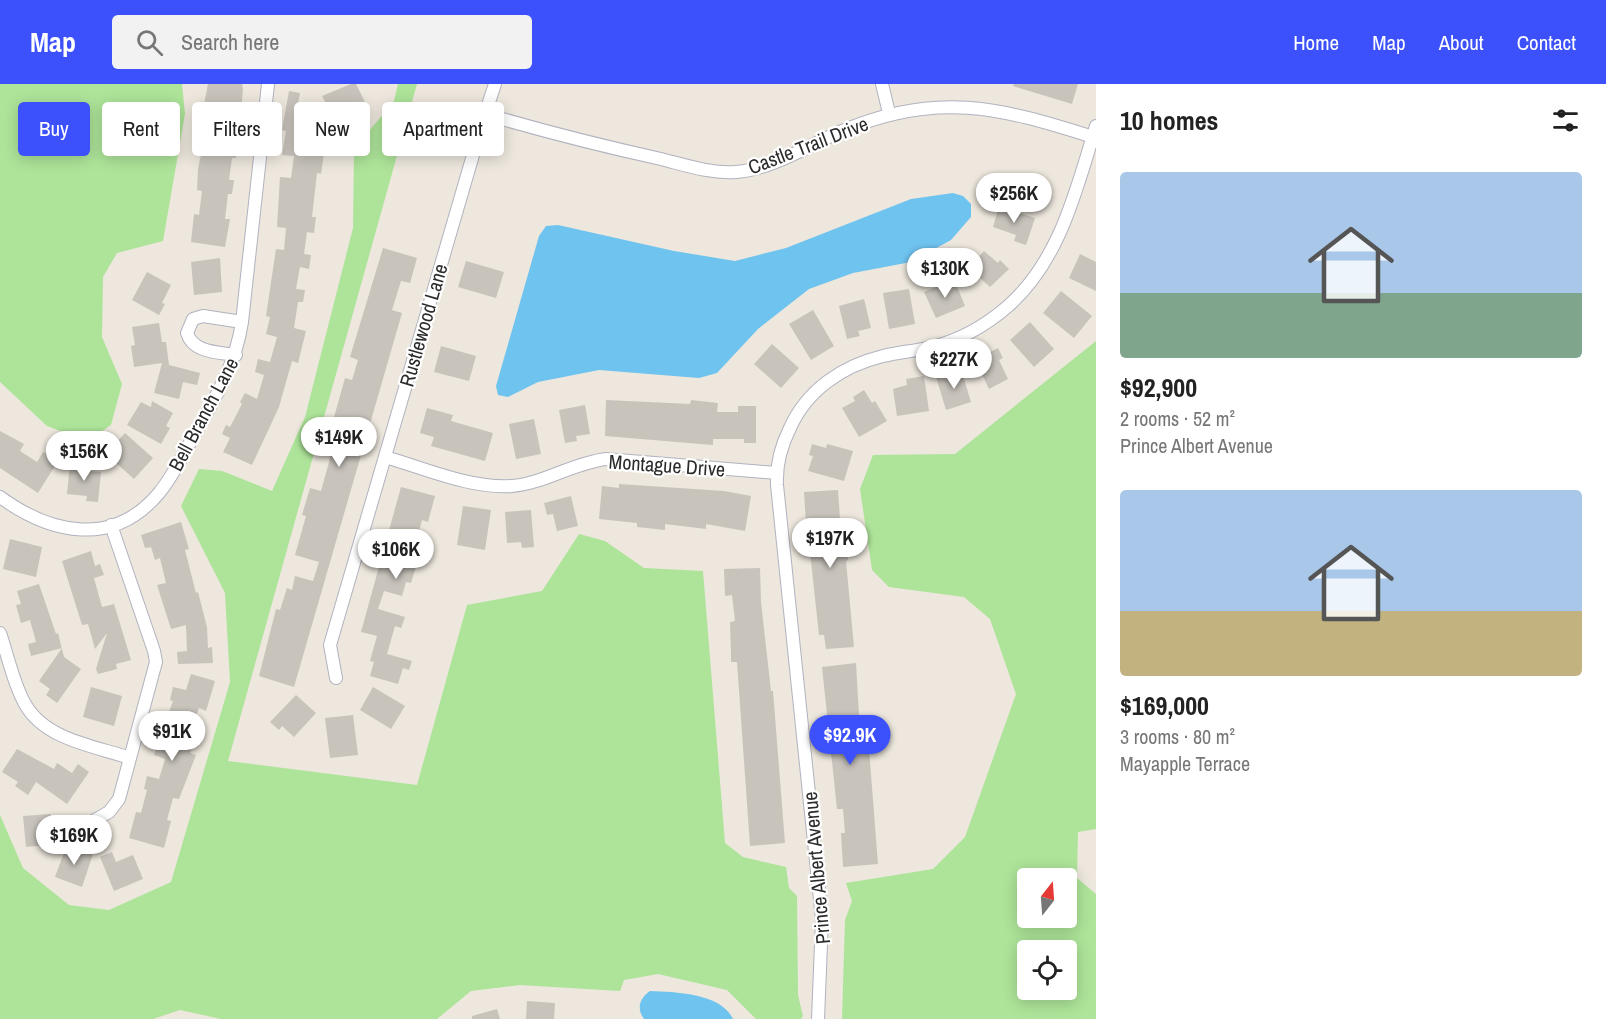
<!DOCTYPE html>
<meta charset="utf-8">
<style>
:root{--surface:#fff;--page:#f2f2f2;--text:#222;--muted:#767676;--accent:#3c51fb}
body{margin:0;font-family:"Archivo Narrow",sans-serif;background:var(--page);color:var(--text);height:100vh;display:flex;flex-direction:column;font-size:22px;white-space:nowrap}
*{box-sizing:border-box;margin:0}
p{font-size:20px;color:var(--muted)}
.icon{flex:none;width:33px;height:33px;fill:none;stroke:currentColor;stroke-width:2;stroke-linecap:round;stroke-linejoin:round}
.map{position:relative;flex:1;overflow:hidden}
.side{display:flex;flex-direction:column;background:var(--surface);width:510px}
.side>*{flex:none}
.banner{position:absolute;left:18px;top:18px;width:570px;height:54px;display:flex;gap:12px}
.needle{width:39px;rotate:17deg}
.tools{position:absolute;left:1017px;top:784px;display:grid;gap:12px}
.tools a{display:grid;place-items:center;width:60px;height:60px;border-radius:6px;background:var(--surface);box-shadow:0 3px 15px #0003;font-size:30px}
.price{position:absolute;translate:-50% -51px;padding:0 14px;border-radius:21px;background:#fff;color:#222;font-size:20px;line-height:39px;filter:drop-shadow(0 2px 3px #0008)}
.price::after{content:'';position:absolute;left:50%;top:36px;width:18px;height:14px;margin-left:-9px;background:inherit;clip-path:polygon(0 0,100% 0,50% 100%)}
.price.current{background:var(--accent);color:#fff}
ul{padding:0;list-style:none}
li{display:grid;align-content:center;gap:12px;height:318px;padding:0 24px}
li span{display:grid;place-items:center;height:186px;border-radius:6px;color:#555}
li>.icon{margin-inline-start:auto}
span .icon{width:108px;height:108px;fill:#fffc;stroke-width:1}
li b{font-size:26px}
h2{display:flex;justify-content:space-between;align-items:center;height:72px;padding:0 24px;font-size:26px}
.chip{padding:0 21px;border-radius:6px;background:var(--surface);box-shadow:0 3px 15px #0003;font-size:21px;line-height:54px}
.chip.current{background:var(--accent);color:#fff}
header{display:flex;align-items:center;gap:36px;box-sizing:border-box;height:84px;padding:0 30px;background:var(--accent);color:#fff}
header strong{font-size:28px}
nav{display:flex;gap:33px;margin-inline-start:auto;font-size:21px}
.search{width:420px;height:54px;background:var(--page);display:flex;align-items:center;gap:15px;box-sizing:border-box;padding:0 21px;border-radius:6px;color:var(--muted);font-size:22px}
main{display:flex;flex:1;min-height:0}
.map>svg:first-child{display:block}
.green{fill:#ade499;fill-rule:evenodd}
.water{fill:#6fc3ef}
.building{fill:#c8c4bc}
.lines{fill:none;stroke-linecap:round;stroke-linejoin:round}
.minor-casing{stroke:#b1b2bf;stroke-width:14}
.minor{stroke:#fff;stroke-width:12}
.labels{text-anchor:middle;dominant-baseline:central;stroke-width:4.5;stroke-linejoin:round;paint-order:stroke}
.street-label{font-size:20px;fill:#2b2b2b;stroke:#fff}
</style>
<header>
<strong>Map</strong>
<div class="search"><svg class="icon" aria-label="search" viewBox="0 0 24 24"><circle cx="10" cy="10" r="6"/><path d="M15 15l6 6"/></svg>Search here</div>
<nav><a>Home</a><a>Map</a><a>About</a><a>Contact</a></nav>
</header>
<main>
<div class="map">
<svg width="1096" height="935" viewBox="0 0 1096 935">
<rect width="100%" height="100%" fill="#ede7dd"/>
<!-- green -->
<path class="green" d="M0,0H182L185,30L163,157L117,169L103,193L102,253L122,300L111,341L87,357L47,342L0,298Z
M398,0H417L228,677L417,701L467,521L542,507L579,450L605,457L644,484L703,487L725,759L743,773L786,783L789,804L797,812L798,911L803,932L801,935H756L727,906L658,890L624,896L620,907L520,901L471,907L437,935H221L180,926L153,935H0V731L23,784L69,821L109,826L171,798L230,598L225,509L181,422L199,385L222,387L272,407L305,333L353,144L354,65L394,17Z
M1096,257V745L1078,748L1077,794L1096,810V935H842L845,836L852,817L846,799L933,785L965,753L1016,610L990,535L964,513L889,503L872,486L860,405L873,371L955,370ZM1028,795H1066V834H1028ZM1028,867H1066V906H1028Z"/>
<!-- water -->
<path class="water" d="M953,109L963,112L971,120V133L951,156L911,178L853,189L809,205L758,245L717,289L699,294L599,286L538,298L508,313L498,311L496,302L539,152L546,142L558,141L674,167L735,177L786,164L911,115Z
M650,907C675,908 721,909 733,935H644C636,924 640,914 650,907Z"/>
<!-- building -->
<path class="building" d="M208,0H242L243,5L240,39L230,37L227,61L238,63L236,74H232L229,96H234L232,110H228L225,135H230L225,163L191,158L194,130L199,131L202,107L197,106L198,85L208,37L201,36Z
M351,0H356L367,22L335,37L322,12Z
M1014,0H1078L1072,20L1013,2Z
M289,7L300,9L298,20L316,23L308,61L321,63L320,69H324L321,90L317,89L312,133H316L314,149L307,148L304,170L311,171L309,185L300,183L296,205L305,206L303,218H298L294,244L306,247L298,279L292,277L279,323L252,381L223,368L230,354L222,350L226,341L230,343L242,320L240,318L245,309L257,315L264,291L255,288L258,275L270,278L277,253L266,250L270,233L266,232L276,165L284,166L286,144L277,143L280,93L291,94L294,72L282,71L286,47L282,46Z
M999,122L1035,134L1026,161L1014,157L1016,151L993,143Z
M383,164L417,174L410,199L401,197L392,226L402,229L294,603L259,592L276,525L280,526L287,504L292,506L295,492L313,497L319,478L295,471L306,432L302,431L310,404L321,407L336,353L329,351L345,294L352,296L358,276L350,273Z
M984,167L998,179L1000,176L1009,185L990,203L969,184Z
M1080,170L1096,178V207L1069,194Z
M220,174L222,208L194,211L191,178Z
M466,177L504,188L496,214L458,203Z
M147,188L171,201L162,219L165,220L159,231L132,216Z
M954,195L965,222L936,234L924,208Z
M909,205L915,240L889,245L883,209Z
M1061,207L1092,232L1074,254L1043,229Z
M864,215L871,244L858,247L860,252L847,255L839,222Z
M813,226L834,262L811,276L789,240Z
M1030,238L1054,265L1034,283L1010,256Z
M159,239L162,258H166L169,281L200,289L197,301L183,298L179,315L154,309L162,279L134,283L131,262L135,261L132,243Z
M772,260L799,284L781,304L754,280Z
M441,262L476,272L469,297L434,288Z
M998,264L1003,274L999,276L1008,295L989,305L975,276Z
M961,285L971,318L946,326L936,293Z
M924,292L929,327L897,332L893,305L907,301L906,295Z
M864,306L872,319L875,317L887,337L859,353L842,324L855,317L853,313Z
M606,316L690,320L691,316L718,319L717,328H738V322H756V359H744V355H713V361L605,352Z
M152,317L173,329L166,342L170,344L161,360L127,341L141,318L151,323Z
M585,321L590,350L576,352L577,357L565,359L559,326Z
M427,324L453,331L451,337L493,349L485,377L431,362L434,353L420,349Z
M534,335L541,370L516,375L509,340Z
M0,347L24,360L20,367L37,378L43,368L58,377L38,409L0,384Z
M125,349L153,374L134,395L106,370Z
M812,360L826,364L827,360L853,367L844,397L808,387L813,372L809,371Z
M70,379L89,381V387L101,388L98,418L86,417L87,412L67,410Z
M619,400L724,407L751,412L745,447L706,440V445L665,440V446L637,443V439L599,435L602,402L619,404Z
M401,403L435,412L428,438L422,436L415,461L422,463L411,499L406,498L402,512L384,507L378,525L405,533L401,544L395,542L387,570L412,577L409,586L403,584L398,600L370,592L374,578L370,577L377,552L361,548Z
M838,406L841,450H846L848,476L846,477L854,563L826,565L824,551H819L810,468H813L811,439L806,440L804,408Z
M571,412L578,442L557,447L553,430L547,431L544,419Z
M463,422L491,426L485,466L457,461Z
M531,426L534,463L522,464L521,458L507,459L505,428Z
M181,438L189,465L185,466L196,509L198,508L207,543L208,564L212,563L213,579L178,580L177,568L187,567L186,541L171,545L157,501L166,499L160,474L155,476L151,463L145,464L141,451Z
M10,455L42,463L36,493L3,485Z
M91,467L95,482L100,480L104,491L94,494L102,523L114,520L131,576L116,580L117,585L98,590L96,585L107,549L95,565L88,540L82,541L62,477Z
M760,484L761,518L771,607H773L785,759L750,762L737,578H731V569L730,538L735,537L732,511L725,512L724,485Z
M39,500L56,550L58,549L64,573L81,585L57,619L46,611L50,605L39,597L62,564L31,572L28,560L36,558L30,536L21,539L16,521L21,520L17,507Z
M856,579L861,666L869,665L878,780L843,783L841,749H845L843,725H837L822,583Z
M191,590L215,597L206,627L199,624L192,645L198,647L190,669L196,671L179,715L173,714L167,736L171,737L164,764L129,754L136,728L141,729L147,706L144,705L147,692L159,695L165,675L154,671L173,617L170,616L173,603L186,606Z
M91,603L122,612L114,642L83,633Z
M373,603L405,622L391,645L360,626Z
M296,611L316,629L294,653L282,642L279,646L270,638Z
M353,631L358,671L330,674L325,634Z
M17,665L54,685L57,679L72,689L78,680L89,688L67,720L36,698L28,711L15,702L18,698L2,688Z
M51,730L53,745L64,744L66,759L26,763L23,732Z
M66,763L93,770L82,803L55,793Z
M112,768L116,778L133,771L143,795L114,807L100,773Z
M527,917L555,919L554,935H526Z
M497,925L500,935H472V932Z"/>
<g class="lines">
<!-- minor casing -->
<g class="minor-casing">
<path id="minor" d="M882,0L889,29
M485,30L495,0
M236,271C218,268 193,269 187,249L193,235L203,232L242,238
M385,373C424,384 471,405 512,402C545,399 573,379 606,375L776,389
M0,413C51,450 113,464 159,409C174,391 185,367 197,346C217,311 236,279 242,238L268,0
M0,549C8,572 13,599 25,620C45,656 95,662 130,674
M336,594L330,561L485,30C543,47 602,62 661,75C685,81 711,90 736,88C773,85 809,61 842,47C936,7 999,23 1093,53
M95,736L109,728L119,715L156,578L154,567L111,441
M818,935L822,835L777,401C776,381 781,362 790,344C807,306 842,282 883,272C899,268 916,267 932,263C960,256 986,241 1007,223C1060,177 1076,106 1096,42"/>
</g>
<!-- minor -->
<use href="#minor" class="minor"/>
</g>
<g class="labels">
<!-- street labels -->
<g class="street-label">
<text transform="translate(808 61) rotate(-21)">Castle Trail Drive</text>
<text transform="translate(423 241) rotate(-74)">Rustlewood Lane</text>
<text transform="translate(203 330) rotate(-62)">Bell Branch Lane</text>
<text transform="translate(667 381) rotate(4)">Montague Drive</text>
<text transform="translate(816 784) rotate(-95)">Prince Albert Avenue</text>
</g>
</g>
</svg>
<div class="tools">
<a><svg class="needle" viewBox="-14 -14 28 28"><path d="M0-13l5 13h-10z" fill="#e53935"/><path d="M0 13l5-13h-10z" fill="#767676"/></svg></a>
<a><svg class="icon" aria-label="locate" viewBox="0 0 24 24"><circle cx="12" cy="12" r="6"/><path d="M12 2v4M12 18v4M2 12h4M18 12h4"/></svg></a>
</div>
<b class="price" style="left:1014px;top:140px">$256K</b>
<b class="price" style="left:945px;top:215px">$130K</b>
<b class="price" style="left:954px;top:306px">$227K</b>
<b class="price" style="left:339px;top:384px">$149K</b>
<b class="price" style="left:84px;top:398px">$156K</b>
<b class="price" style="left:830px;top:485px">$197K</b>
<b class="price" style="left:396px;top:496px">$106K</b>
<b class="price" style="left:172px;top:678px">$91K</b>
<b class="price current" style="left:850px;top:682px">$92.9K</b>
<b class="price" style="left:74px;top:782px">$169K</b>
<div class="banner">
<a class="chip current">Buy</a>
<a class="chip">Rent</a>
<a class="chip">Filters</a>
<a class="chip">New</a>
<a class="chip">Apartment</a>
</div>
</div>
<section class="side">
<h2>10 homes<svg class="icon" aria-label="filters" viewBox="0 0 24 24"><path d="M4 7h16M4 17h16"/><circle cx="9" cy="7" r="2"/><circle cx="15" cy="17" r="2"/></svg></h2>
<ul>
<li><span style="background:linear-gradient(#a9c7e8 65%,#7fa58c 0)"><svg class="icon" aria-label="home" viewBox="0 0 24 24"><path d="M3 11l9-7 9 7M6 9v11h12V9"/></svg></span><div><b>$92,900</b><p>2 rooms · 52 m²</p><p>Prince Albert Avenue</p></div></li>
<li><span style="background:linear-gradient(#a9c7e8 65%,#c2b280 0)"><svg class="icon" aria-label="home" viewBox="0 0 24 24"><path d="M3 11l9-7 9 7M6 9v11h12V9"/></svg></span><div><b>$169,000</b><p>3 rooms · 80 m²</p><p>Mayapple Terrace</p></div></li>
</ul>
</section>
</main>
